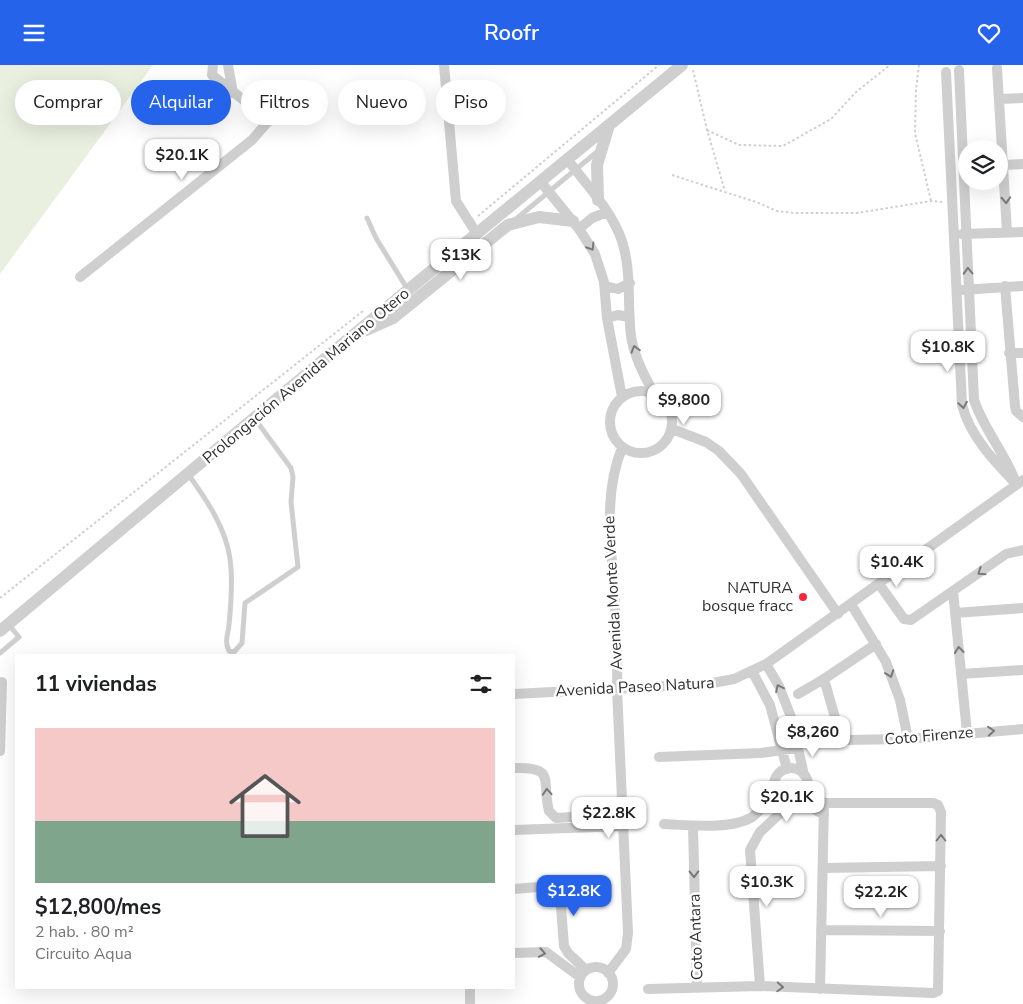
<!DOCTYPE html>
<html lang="es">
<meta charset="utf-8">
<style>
:root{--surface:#fff;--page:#f2f2f2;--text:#202124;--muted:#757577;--accent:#2563eb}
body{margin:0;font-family:"Nunito Sans",sans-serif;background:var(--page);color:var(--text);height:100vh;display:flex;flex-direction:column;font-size:19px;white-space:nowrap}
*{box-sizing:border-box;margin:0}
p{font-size:16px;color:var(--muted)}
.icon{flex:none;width:28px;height:28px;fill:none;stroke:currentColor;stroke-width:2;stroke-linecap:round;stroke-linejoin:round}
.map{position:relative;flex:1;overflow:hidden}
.side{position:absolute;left:15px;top:589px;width:500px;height:335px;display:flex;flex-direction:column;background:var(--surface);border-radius:0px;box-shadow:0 5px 20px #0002}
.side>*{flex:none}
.banner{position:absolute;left:15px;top:15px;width:500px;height:45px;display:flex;gap:10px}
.controls{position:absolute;left:958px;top:75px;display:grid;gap:10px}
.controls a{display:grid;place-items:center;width:50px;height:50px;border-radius:50%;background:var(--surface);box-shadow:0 5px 20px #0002;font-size:25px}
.price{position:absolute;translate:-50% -42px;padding:0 11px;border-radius:10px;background:#fff;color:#222;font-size:16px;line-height:32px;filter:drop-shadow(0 1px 2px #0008)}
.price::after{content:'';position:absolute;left:50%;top:30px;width:15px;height:11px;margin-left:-8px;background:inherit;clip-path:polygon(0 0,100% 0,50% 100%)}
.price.active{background:var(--accent);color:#fff}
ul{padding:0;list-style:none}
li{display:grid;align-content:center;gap:10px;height:265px;padding:0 20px}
li span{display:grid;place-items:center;height:155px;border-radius:0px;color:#555}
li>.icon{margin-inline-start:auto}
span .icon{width:90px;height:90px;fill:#fffc;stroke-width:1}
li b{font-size:21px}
h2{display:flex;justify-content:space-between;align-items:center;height:60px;padding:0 20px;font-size:21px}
.chip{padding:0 18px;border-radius:22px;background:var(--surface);box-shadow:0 5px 20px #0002;font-size:18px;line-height:45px}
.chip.active{background:var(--accent);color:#fff}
header{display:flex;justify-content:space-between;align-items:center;height:65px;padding:0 20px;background:var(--accent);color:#fff;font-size:22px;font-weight:600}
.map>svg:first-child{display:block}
.green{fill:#e9f0e0}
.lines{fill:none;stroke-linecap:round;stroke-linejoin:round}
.path{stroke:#cfcfcf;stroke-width:2;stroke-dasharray:2.5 2.5;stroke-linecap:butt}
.service{stroke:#cfcfcf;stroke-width:5}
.minor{stroke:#cfcfcf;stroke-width:10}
.tertiary{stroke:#cfcfcf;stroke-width:12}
.oneway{stroke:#797979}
.poi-dot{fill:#f4293b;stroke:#fff;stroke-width:2}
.labels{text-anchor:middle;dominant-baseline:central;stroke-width:5;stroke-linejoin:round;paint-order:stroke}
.street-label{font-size:16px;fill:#323232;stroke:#fff}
.poi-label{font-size:16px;fill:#323232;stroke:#fff;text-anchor:end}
</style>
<header><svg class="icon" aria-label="menu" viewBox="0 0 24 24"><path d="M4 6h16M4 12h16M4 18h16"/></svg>Roofr<svg class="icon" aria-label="heart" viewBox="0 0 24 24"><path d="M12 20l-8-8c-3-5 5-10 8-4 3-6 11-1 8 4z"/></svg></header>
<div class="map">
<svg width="1023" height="939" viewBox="0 0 1023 939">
<rect width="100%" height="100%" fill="#fff"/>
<!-- green -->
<path class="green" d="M0,0H153L0,209Z"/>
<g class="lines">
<!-- path -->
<path class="path" d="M919,0L916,24L915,68L931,136
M693,5L707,65L725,126
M707,65L739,80L783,81L831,54L856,27L890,0
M672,110L756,137L777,146L794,148H857L931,136L942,137
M478,151L659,0
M0,533L363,246"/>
<!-- service -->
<path class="service" d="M367,153L376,173L408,225
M516,154L598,86
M188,409C206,434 226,463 230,494C233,515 231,540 229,560C228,570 224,576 229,586L234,587L242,578L245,538L298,502L291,437L293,412L291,403L255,354
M0,588L19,572L8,559"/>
<!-- minor -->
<path class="minor" d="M213,0L212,10L270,56
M228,0L233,28
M444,0L456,136L477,169
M997,3L1007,167
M959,5L974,335C984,364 1003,386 1014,413
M946,7L962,340C970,371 994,396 1016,419
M1000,34L1023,33
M567,94C586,119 612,146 622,176C632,208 627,239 631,271C634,291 644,311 654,328
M1004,100L1023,99
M540,116L579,164L595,189L604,217L607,253L622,332
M579,164L592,153L607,147
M962,169L1023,167
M80,212L252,75L279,44L289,21
M605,221L618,224L630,218
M1005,221L1015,341L1016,346L1023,352
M962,225L1023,221
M607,253L618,250L629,252
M1009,288H1023
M610 357a31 31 0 1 1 62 0a31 31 0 1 1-62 0Z
M672,364L706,377L719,386L741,409L838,549
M879,519L904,554L911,555L1006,489L1023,485
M953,526L967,668
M851,539L886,597L900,635L908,674
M955,548L1023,543
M876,579L824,614L840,670L843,675L908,674L1023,664
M766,599L779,621L791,652L804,710
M752,606L770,640L787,704
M961,609L1023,605
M514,629L707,619L734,614L766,599L783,587L1023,415
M798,629L824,614
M0,686L2,617
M659,692L761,688L797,683
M514,703C557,702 541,715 549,746L556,753L622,749
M774 720a17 17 0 1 1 34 0a17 17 0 1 1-34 0Z
M807,724L824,738
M799,735L824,750
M664,759C688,760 732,765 752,752C761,746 768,734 775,726
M693,761L697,922
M514,765L623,761
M823,803L941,801
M514,824L550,821L557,822L560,829L564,881L568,888L586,905
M821,865L940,866
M514,888L546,887L580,912
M579 919a17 17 0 1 1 34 0a17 17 0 1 1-34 0Z
M608,908L626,884L628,868L617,624C618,586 616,549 613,512C610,467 605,425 622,383
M760,921L750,785L760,767L792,737
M470,922V939
M648,924L760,921L933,928L938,926L941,747L938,740L933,738H824
M820,924L824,738"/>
<!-- tertiary -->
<path class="tertiary" d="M598,135L597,100L609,60
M366,265L393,253L508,160L539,152L573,156
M0,566L352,271L682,0"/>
</g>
<!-- one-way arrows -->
<defs><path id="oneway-chevron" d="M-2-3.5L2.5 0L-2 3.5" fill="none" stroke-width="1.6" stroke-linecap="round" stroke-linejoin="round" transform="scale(1.25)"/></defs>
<g class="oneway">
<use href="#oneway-chevron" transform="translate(1006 135) rotate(87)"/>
<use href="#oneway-chevron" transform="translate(591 182) rotate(58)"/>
<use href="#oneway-chevron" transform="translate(968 206) rotate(-92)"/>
<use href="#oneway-chevron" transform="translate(635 284) rotate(-106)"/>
<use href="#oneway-chevron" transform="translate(963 340) rotate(81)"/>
<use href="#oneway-chevron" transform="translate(981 507) rotate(145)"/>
<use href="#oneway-chevron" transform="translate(959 585) rotate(-96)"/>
<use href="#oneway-chevron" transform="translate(890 609) rotate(70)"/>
<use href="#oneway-chevron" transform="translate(779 623) rotate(-116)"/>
<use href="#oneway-chevron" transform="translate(991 666) rotate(-5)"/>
<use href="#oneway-chevron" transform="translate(547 727) rotate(-94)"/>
<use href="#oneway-chevron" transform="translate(941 773) rotate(-90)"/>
<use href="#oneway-chevron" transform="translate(694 809) rotate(89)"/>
<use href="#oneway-chevron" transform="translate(542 888) rotate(11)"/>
<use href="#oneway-chevron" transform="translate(780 922) rotate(3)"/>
</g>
<!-- markers -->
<circle class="poi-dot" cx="803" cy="532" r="5"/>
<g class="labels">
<!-- street labels -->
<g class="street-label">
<text transform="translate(306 311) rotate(-40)">Prolongación Avenida Mariano Otero</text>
<text transform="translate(613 528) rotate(-93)">Avenida Monte Verde</text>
<text transform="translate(635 622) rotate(-3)">Avenida Paseo Natura</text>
<text transform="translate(929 671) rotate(-5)">Coto Firenze</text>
<text transform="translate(696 872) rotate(-92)">Coto Antara</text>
</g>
<!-- poi labels -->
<g class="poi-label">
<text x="793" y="523">NATURA<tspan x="793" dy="18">bosque fracc</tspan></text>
</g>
</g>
</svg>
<div class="controls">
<a><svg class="icon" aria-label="layers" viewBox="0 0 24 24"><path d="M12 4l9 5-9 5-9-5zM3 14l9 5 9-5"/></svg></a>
</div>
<b class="price" style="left:182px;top:116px">$20.1K</b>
<b class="price" style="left:461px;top:216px">$13K</b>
<b class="price" style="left:948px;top:308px">$10.8K</b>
<b class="price" style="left:684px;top:361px">$9,800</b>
<b class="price" style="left:897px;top:523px">$10.4K</b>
<b class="price" style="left:813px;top:693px">$8,260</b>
<b class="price" style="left:787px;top:758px">$20.1K</b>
<b class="price" style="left:609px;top:774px">$22.8K</b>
<b class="price" style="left:767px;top:843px">$10.3K</b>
<b class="price active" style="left:574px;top:852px">$12.8K</b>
<b class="price" style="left:881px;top:853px">$22.2K</b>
<div class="banner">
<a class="chip">Comprar</a>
<a class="chip active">Alquilar</a>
<a class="chip">Filtros</a>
<a class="chip">Nuevo</a>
<a class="chip">Piso</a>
</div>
<section class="side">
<h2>11 viviendas<svg class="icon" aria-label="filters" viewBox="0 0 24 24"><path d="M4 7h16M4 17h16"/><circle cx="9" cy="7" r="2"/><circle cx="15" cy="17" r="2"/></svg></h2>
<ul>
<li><span style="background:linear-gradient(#f6c9c9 60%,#7fa58c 0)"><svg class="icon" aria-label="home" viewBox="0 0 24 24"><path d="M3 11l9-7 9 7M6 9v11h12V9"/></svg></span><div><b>$12,800/mes</b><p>2 hab. · 80 m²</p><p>Circuito Aqua</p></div></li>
</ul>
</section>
</div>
